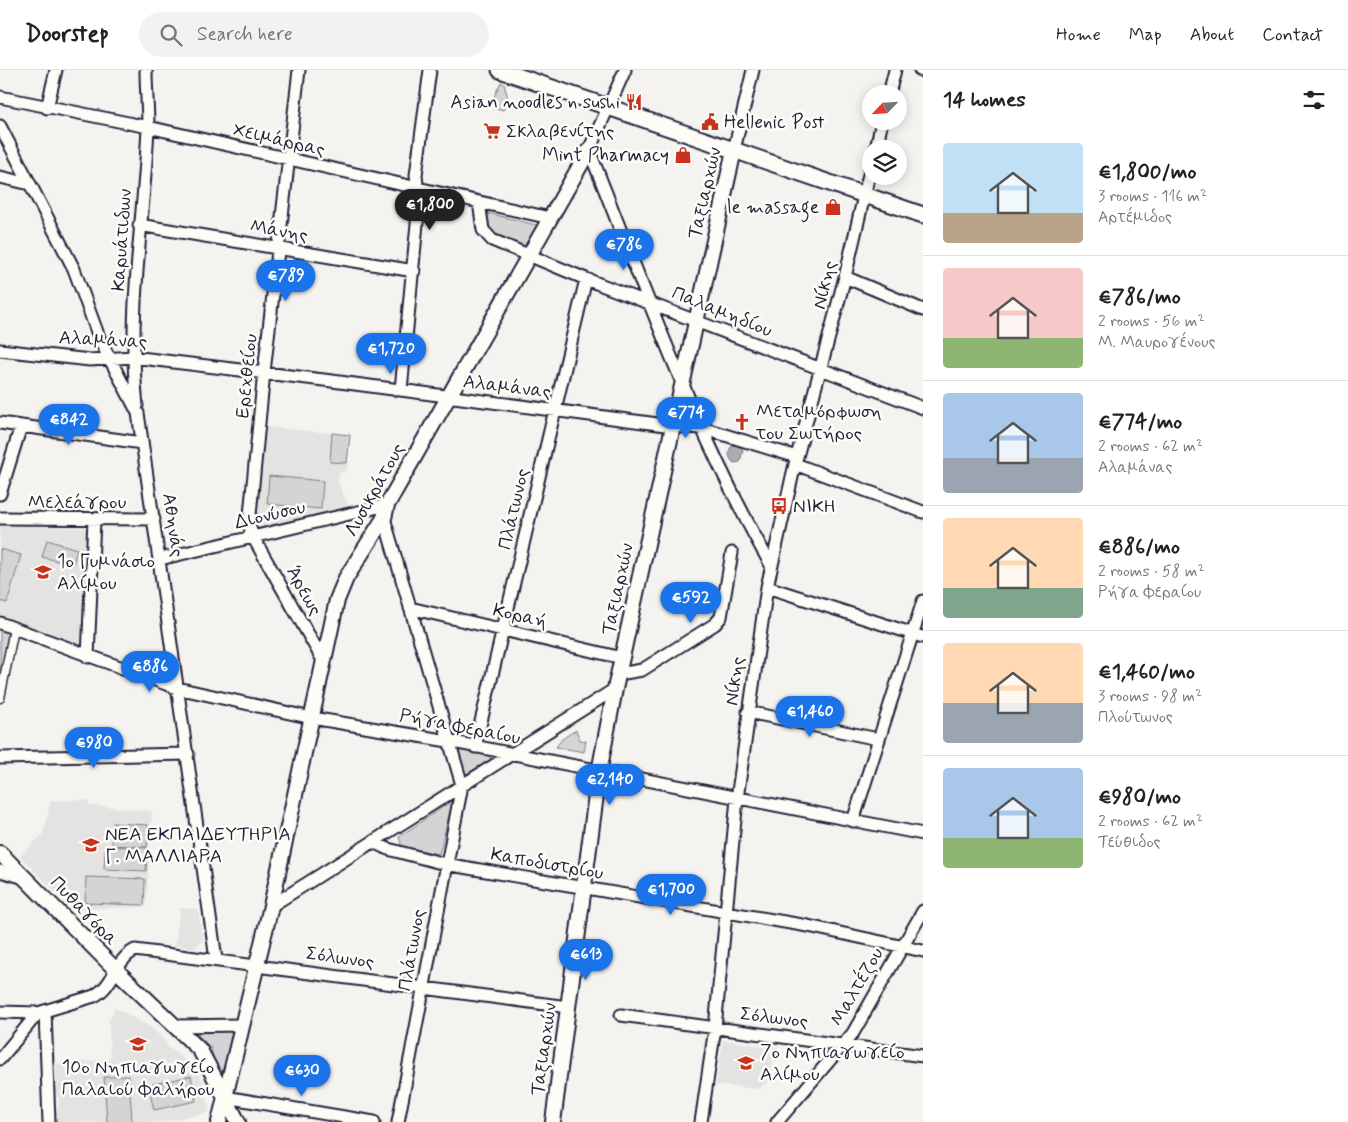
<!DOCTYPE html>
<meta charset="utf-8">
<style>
:root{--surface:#fff;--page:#f2f2f2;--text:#222;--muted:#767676;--line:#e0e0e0;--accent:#1a73e8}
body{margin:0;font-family:Mynerve,sans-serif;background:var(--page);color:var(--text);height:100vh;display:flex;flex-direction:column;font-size:19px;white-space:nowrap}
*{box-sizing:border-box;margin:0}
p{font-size:16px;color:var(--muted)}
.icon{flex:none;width:28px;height:28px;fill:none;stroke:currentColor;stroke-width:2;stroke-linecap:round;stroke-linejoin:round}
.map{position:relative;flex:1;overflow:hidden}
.drawer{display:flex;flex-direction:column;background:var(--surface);width:425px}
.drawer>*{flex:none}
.needle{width:32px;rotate:245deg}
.buttons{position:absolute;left:862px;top:15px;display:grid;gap:10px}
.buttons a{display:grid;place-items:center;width:45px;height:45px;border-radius:50%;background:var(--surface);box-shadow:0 2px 12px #0003;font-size:25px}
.price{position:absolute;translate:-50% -42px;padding:0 11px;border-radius:18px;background:var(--accent);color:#fff;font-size:16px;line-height:32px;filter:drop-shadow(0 1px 2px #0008)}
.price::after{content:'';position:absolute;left:50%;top:30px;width:15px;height:11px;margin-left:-8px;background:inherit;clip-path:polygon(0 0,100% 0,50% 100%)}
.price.current{background:#222;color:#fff}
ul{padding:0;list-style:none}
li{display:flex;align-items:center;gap:15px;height:125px;padding:0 20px}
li+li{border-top:1px solid var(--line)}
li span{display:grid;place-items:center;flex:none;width:140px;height:100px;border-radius:5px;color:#555}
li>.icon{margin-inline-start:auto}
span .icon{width:60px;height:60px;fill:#fffc;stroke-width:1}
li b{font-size:21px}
h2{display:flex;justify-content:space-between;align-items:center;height:60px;padding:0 20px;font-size:21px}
header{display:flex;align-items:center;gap:30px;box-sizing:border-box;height:70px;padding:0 25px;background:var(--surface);border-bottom:1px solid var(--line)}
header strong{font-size:24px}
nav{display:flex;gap:28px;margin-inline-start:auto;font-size:18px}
.search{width:350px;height:45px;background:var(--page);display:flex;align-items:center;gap:12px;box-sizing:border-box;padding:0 18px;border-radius:28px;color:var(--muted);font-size:19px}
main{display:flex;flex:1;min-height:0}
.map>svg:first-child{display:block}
.built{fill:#e4e3e2}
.green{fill:#d5d4d5;stroke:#7c7b88}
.water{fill:#acacb2;stroke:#757582}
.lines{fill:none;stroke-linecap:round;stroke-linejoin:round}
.pedestrian-casing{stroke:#22223b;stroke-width:11}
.minor-casing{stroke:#22223b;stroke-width:15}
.tertiary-casing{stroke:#22223b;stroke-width:18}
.secondary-casing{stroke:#22223b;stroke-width:19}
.pedestrian{stroke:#fdfcf7;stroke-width:8}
.minor{stroke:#fdfcf7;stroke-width:11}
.tertiary{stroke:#fdfcf7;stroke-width:14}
.secondary{stroke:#fdfcf7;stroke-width:15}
.labels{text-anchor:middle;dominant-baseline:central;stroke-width:5;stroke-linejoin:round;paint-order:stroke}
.poi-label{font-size:19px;fill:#22223b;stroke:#fdfcf7;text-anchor:start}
.street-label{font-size:19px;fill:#22223b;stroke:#fdfcf7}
</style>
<header>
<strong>Doorstep</strong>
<div class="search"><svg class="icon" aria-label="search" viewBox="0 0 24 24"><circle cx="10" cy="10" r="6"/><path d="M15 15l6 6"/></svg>Search here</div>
<nav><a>Home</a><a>Map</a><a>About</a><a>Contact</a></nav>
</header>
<main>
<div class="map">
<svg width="923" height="1052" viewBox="0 0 923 1052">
<rect width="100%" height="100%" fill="#f4f3ef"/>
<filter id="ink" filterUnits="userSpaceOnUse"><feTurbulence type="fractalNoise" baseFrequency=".02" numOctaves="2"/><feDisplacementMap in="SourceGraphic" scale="10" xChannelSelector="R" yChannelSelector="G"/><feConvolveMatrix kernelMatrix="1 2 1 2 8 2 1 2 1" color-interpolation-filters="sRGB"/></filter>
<g filter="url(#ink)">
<!-- built -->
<path class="built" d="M266,357L350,365L347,401L340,403L338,412L349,437L263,456L256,450Z
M0,455L89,458L84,571L77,575L0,546Z
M51,730H89V735L152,741L146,837L72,839L20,786L43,764Z
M180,838L198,839L203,869L194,879L175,875Z
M115,938L151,957L166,972L168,977L182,987L189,998L195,1000L202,1008L210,1042L163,1052H56V1041L59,1036V1028L55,1022L56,994L110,989L109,950Z
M723,970L775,978L770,1009L759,1019L716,1015Z"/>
<!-- green -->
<path class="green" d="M501,12L504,14L509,32L503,40L493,37L491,33Z
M488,143L536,155L537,158L526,180L490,163Z
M332,363L350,365L347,393L330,392Z
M269,406L323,411L321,439L267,434Z
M47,470L77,479L73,495L42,487Z
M0,479L21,485L7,533L0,531Z
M0,559L9,562L10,566L0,612Z
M576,660L580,670L586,671L584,682L556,677L562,669Z
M457,680L488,686L491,688L490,691L462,706Z
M453,730L439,784L402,777L399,767Z
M113,753L148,755L147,777L112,775Z
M105,776L147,778L146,801L104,799Z
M86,807L145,809L144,835L85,833Z
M232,961L222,1007H218L211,978L196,963Z
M129,1006L132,1052H107L104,1007Z
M191,1006L196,1031L154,1040L148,1015Z"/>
<!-- water -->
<path class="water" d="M733,375L740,376L743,380L740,392L734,393C728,388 727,380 733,375Z"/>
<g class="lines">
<!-- pedestrian casing -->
<g class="pedestrian-casing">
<path id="pedestrian" d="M0,628L14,559"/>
</g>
<!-- minor casing -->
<g class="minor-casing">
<path id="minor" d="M299,0L264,302L249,455L253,467L324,592
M625,0L589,80C645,220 696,364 771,495
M920,0L923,1
M889,24L895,0
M0,27L148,57L550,148
M47,38L56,0
M0,56L74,199L100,270L138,343L216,889
M876,79L882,51
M734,80L753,0
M0,107L30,114
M479,132L483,160L492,170L586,209L923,338
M139,155L414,201
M845,207L923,240
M0,280L90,290L132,287L332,311L673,356L702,358L797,387
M401,320L419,133L416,105L430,0
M137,336C127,243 144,151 148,57C148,38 146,19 146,0
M0,353L142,373
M795,394L923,442
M0,424L21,356
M0,448L154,449
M384,448L462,715L398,1052
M160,489L387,435
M767,517L923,567
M410,538L622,588
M0,553L177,618L312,648L448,671L923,764
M88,587L94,449
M619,604L642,600L715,554L721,547L732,483
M748,642L878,669
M475,677L586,209
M0,688L188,684
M853,751L923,531
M375,773L388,779L445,794L808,856L923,881
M0,801L25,808
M271,836L615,619
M45,941L49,1052
M0,942L38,943L94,926C114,916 115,890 135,880L568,937
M621,945L923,986
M174,956L243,955
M0,989L38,943
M225,1027L374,1052
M701,1052L715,958L737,729L767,517L795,394L845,207L871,96
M777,1052L853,963L923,841"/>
</g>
<!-- tertiary casing -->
<g class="tertiary-casing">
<path id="tertiary" d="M0,783L116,900L200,980L238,1052
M219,1052L271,836L337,530L346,508L384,448L387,435L589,80
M553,1052L599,702L615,619L734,80"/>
</g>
<!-- secondary casing -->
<g class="secondary-casing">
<path id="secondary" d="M500,0L923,145"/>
</g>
<!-- pedestrian -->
<use href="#pedestrian" class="pedestrian"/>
<!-- minor -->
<use href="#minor" class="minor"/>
<!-- tertiary -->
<use href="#tertiary" class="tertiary"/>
<!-- secondary -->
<use href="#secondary" class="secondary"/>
</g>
</g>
<!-- icons -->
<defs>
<g id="restaurant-bare" transform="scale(1.35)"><path d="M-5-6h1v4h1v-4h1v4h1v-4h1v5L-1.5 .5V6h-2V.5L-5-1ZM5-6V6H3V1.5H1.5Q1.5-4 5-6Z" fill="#c8321e" stroke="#fdfcf7" stroke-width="2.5" paint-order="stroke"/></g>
<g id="civic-bare" transform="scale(1.35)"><path d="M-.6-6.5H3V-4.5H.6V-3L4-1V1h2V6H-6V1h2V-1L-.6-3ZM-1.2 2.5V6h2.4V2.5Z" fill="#c8321e" stroke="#fdfcf7" stroke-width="2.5" paint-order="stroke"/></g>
<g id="supermarket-bare" transform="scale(1.35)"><path d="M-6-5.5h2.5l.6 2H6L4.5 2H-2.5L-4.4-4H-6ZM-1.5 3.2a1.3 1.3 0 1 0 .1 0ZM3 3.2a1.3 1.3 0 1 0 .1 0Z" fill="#c8321e" stroke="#fdfcf7" stroke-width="2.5" paint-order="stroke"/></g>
<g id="shop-bare" transform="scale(1.35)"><path d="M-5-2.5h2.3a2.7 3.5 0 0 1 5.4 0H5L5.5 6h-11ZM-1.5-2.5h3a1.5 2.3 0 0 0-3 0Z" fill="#c8321e" stroke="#fdfcf7" stroke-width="2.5" paint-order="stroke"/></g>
<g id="church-bare" transform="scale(1.35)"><path d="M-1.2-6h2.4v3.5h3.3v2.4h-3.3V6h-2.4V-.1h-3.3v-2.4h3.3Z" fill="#c8321e" stroke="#fdfcf7" stroke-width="2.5" paint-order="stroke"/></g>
<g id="bus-bare" transform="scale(1.35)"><path d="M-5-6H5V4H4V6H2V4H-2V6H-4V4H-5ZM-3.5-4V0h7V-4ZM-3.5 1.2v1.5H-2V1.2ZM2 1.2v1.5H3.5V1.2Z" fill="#c8321e" stroke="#fdfcf7" stroke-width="2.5" paint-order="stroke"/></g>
<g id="school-bare" transform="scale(1.35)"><path d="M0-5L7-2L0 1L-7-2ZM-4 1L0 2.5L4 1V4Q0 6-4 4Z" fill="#c8321e" stroke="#fdfcf7" stroke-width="2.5" paint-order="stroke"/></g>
</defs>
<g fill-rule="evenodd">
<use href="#restaurant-bare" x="634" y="32"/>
<use href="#civic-bare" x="710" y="52"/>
<use href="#supermarket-bare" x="492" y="61"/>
<use href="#shop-bare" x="683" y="85"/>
<use href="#shop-bare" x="833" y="137"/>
<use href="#church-bare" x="742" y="352"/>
<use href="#bus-bare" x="779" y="436"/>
<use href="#school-bare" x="43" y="502"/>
<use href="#school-bare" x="91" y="775"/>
<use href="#school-bare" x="138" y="974"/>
<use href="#school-bare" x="746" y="993"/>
</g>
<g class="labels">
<!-- poi labels -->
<g class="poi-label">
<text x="620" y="32" text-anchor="end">Asian noodles n sushi</text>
<text x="724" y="52">Hellenic Post</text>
<text x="506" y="61">Σκλαβενίτης</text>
<text x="669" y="85" text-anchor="end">Mint Pharmacy</text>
<text x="819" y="137" text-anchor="end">le massage</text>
<text x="756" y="341">Μεταμόρφωση<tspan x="756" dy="22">του Σωτήρος</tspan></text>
<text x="793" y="436">ΝΙΚΗ</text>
<text x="57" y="491">1ο Γυμνάσιο<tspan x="57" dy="22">Αλίμου</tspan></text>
<text x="105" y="764">ΝΕΑ ΕΚΠΑΙΔΕΥΤΗΡΙΑ<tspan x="105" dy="22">Γ. ΜΑΛΛΙΑΡΑ</tspan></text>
<text x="760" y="982">7ο Νηπιαγωγείο<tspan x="760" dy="22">Αλίμου</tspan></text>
<text x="138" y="997" text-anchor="middle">10ο Νηπιαγωγείο<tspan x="138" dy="22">Παλαιού Φαλήρου</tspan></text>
</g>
<!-- street labels -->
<g class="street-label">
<text transform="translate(279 70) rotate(13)">Χειμάρρας</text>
<text transform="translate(705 123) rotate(-77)">Ταξιαρχών</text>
<text transform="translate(279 161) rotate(10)">Μάνης</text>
<text transform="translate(122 170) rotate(-86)">Καρυάτιδων</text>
<text transform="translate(825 215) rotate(-76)">Νίκης</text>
<text transform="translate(722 242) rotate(22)">Παλαμηδίου</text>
<text transform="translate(103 270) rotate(3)">Αλαμάνας</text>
<text transform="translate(247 306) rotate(-84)">Ερεχθείου</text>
<text transform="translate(507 317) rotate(7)">Αλαμάνας</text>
<text transform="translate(375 420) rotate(-61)">Λυσικράτους</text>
<text x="77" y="432">Μελεάγρου</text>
<text transform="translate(514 439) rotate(-77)">Πλάτωνος</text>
<text transform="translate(270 445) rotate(-13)">Διονύσου</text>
<text transform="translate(173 455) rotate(82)">Αθηνάς</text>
<text transform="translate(618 519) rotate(-78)">Ταξιαρχών</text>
<text transform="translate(304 521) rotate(61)">Άρεως</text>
<text transform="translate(520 546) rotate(13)">Κοραή</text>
<text transform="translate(735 611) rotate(-82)">Νίκης</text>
<text transform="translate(460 657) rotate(11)">Ρήγα Φεραίου</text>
<text transform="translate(547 794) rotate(10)">Καποδιστρίου</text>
<text transform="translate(84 841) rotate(46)">Πυθαγόρα</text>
<text transform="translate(412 880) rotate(-80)">Πλάτωνος</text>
<text transform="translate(340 888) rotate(8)">Σόλωνος</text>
<text transform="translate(857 917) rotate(-60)">Μαλτέζου</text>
<text transform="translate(774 948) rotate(7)">Σόλωνος</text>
<text transform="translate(544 979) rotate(-82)">Ταξιαρχών</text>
</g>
</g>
</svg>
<div class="buttons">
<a><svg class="needle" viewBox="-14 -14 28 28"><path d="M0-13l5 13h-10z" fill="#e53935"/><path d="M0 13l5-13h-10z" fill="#767676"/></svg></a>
<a><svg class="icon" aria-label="layers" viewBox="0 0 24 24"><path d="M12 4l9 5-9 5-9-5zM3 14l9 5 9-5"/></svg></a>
</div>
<b class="price current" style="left:430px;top:161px">€1,800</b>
<b class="price" style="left:624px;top:201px">€786</b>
<b class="price" style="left:286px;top:232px">€789</b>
<b class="price" style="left:391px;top:305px">€1,720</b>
<b class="price" style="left:686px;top:369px">€774</b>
<b class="price" style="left:69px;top:376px">€842</b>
<b class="price" style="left:691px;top:554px">€592</b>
<b class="price" style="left:150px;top:623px">€886</b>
<b class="price" style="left:810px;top:668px">€1,460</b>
<b class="price" style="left:94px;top:699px">€980</b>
<b class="price" style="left:610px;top:736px">€2,140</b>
<b class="price" style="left:671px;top:846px">€1,700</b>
<b class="price" style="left:586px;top:911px">€613</b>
<b class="price" style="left:302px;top:1027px">€630</b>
</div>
<section class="drawer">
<h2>14 homes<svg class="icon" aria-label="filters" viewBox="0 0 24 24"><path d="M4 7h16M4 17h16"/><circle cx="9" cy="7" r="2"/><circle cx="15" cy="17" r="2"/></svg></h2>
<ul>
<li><span style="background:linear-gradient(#bfe0f5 70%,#b9a48a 0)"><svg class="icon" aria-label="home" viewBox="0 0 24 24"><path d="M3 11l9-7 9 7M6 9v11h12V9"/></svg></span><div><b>€1,800/mo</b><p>3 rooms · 116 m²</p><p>Αρτέμιδος</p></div></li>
<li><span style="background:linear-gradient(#f6c9c9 70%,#8fb573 0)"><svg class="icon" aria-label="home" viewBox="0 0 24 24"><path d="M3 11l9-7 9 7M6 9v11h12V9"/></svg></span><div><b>€786/mo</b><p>2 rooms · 56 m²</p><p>Μ. Μαυρογένους</p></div></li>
<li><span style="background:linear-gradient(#a9c7e8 65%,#9aa5b1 0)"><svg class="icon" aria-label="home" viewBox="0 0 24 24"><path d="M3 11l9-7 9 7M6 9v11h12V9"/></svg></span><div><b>€774/mo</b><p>2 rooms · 62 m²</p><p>Αλαμάνας</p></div></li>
<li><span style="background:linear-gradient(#ffd9b3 70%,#7fa58c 0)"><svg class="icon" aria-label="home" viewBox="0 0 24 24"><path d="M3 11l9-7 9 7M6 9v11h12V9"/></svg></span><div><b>€886/mo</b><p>2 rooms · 58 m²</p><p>Ρήγα Φεραίου</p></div></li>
<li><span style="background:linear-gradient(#ffd9b3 60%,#9aa5b1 0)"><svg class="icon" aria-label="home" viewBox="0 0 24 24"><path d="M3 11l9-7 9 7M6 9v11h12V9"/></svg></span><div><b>€1,460/mo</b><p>3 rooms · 98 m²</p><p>Πλούτωνος</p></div></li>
<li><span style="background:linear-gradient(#a9c7e8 70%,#8fb573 0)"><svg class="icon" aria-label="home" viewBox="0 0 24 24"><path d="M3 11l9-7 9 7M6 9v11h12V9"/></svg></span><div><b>€980/mo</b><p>2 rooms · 62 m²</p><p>Τεύθιδος</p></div></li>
</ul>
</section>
</main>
